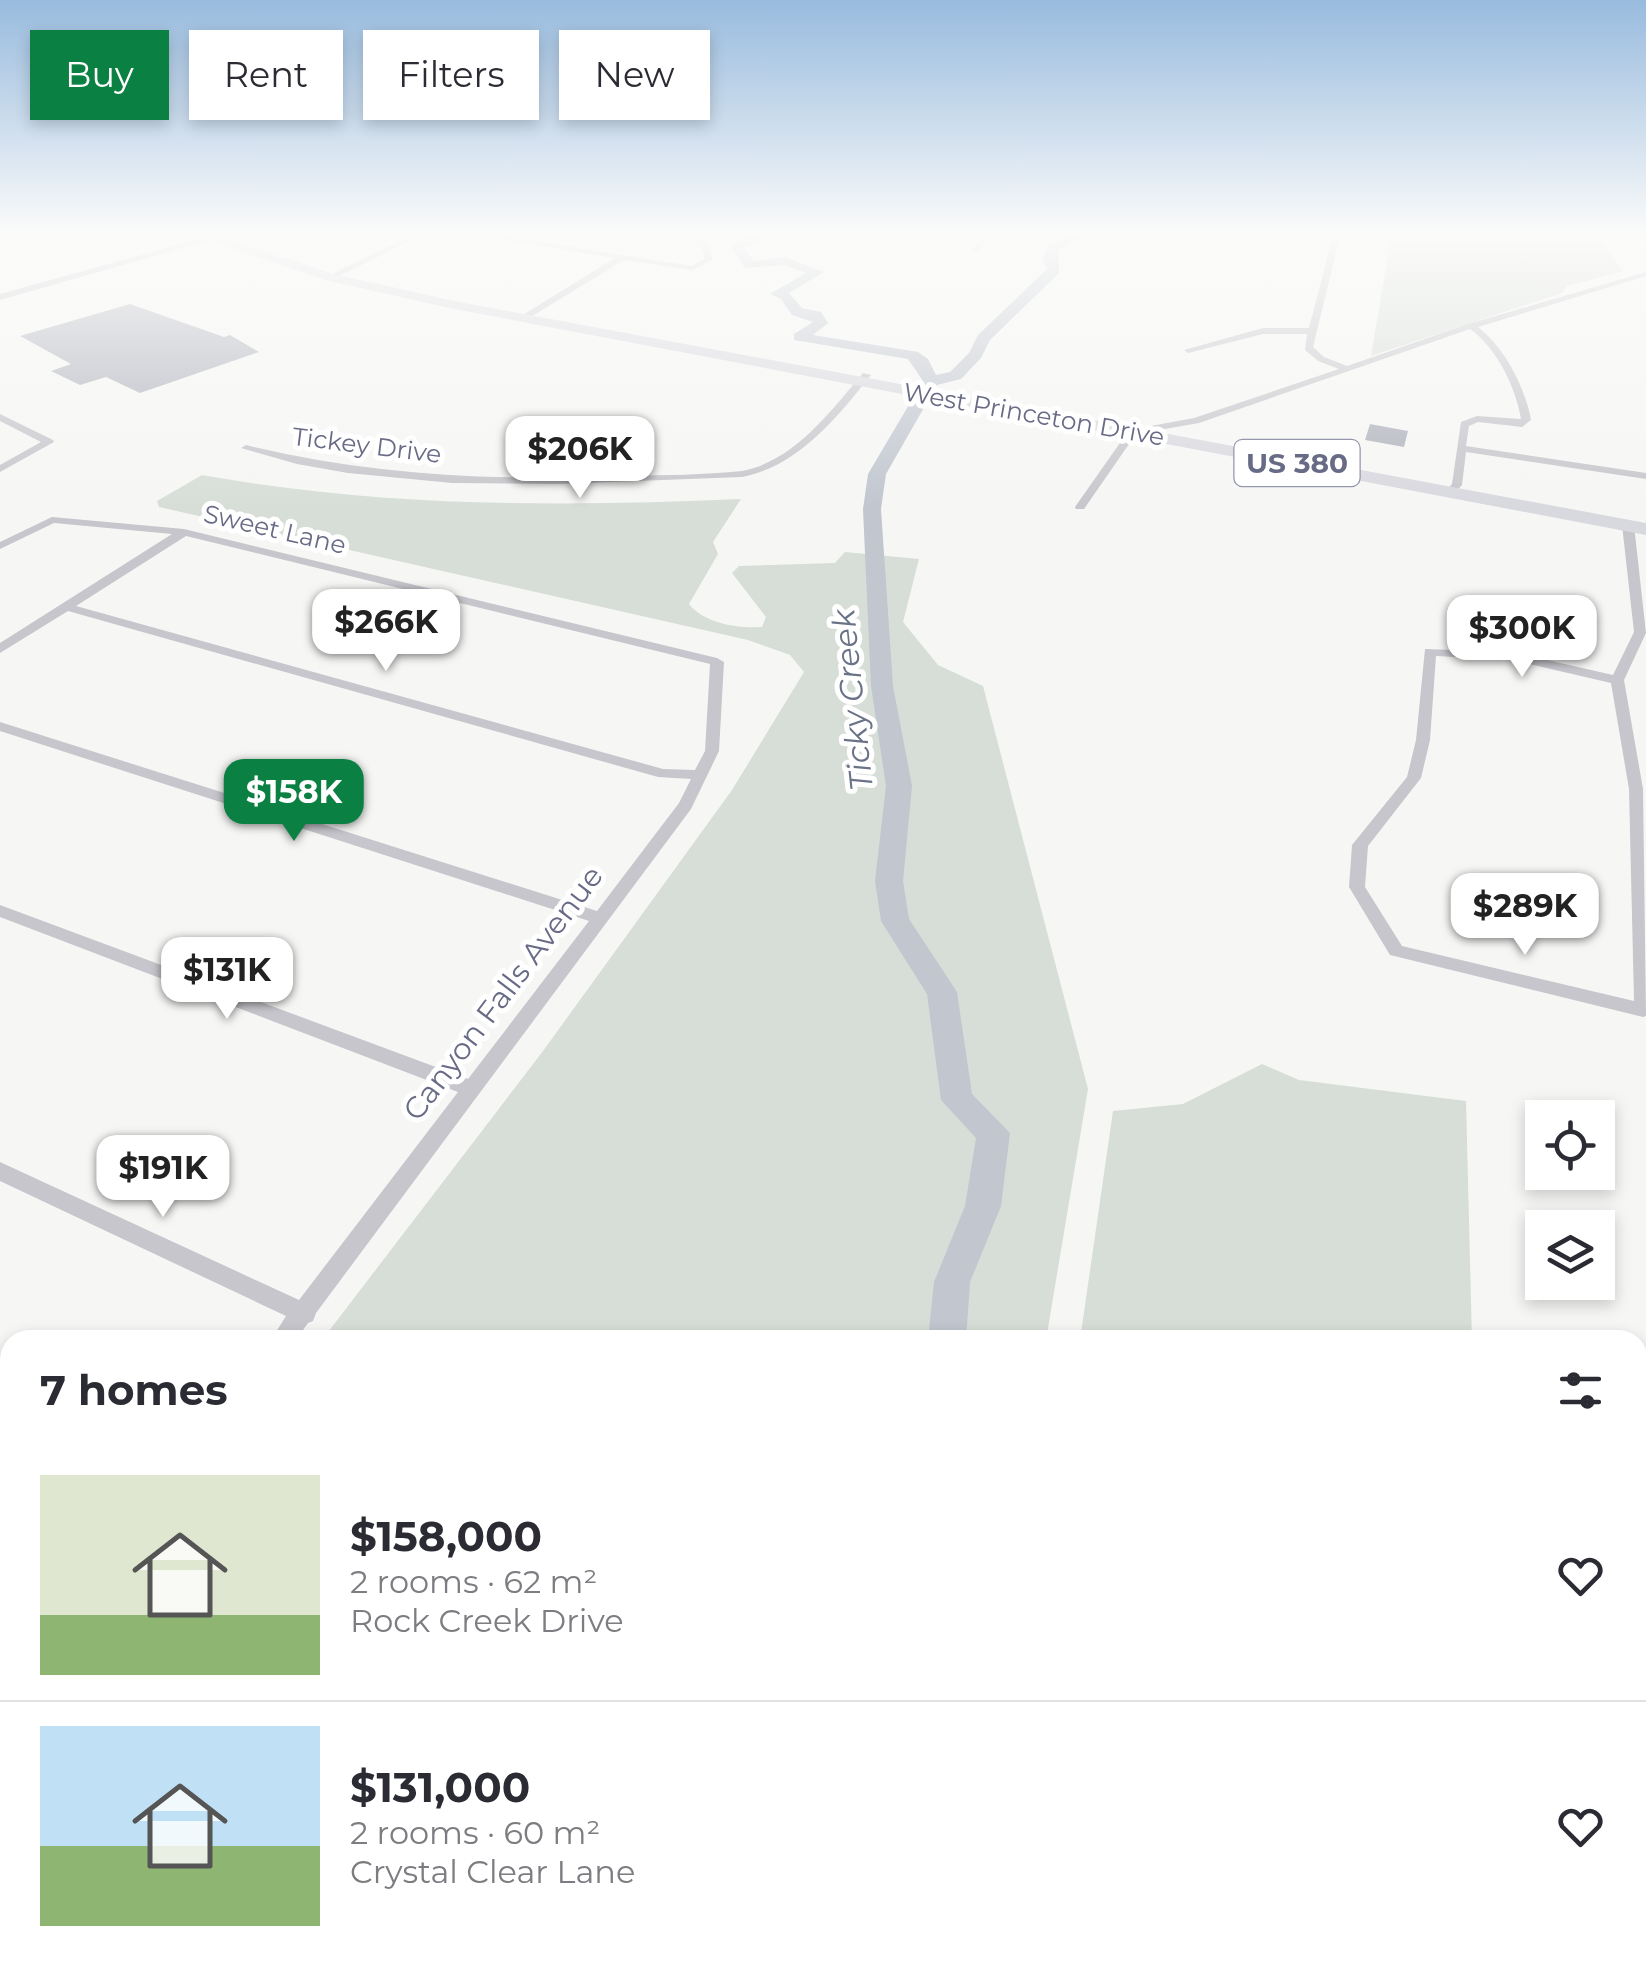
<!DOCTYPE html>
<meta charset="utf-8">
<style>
:root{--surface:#fff;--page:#f2f2f3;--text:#2b2b33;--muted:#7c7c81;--line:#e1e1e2;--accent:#0b8043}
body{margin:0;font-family:Montserrat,sans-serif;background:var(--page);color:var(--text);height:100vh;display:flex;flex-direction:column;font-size:38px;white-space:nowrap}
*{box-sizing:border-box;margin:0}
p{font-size:32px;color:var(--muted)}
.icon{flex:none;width:55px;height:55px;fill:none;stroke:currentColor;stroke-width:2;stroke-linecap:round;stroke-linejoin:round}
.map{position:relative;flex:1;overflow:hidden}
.panel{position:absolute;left:0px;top:1330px;width:1648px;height:640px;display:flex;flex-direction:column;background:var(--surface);border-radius:30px 30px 0 0;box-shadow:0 5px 15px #0003}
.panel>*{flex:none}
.hud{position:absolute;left:30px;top:30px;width:1000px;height:90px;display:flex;gap:20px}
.controls{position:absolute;left:1525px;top:1100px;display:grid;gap:20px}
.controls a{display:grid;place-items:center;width:90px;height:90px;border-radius:0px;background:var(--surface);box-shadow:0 5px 15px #0003;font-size:50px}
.price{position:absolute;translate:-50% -85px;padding:0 22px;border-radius:20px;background:#fff;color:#222;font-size:32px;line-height:65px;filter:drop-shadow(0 2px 5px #0008)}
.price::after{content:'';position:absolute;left:50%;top:60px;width:30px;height:22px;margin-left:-15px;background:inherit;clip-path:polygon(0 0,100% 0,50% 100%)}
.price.current{background:var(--accent);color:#fff}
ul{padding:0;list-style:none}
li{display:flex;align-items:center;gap:30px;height:250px;padding:0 40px}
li+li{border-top:2px solid var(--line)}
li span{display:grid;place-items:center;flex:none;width:280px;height:200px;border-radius:0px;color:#555}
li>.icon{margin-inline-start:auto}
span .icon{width:120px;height:120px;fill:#fffc;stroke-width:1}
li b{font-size:42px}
h2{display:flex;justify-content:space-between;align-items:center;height:120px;padding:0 40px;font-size:42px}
.tag{padding:0 35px;border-radius:0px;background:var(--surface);box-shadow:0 5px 15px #0003;font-size:35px;line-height:90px}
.tag.current{background:var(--accent);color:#fff}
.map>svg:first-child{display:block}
.green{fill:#d6ded7}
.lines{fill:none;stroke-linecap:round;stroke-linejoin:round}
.river{fill:#c1c6cf;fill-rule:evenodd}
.building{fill:#b0b2bc}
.minor{fill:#c6c6cc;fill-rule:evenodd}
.tertiary{fill:#c6c6cc;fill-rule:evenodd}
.trunk{fill:#d8d8df;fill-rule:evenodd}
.labels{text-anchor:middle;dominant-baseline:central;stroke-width:10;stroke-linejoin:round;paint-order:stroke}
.far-street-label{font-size:25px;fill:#686b85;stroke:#fff}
.shield{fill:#fff;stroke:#9597aa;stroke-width:2.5}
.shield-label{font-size:28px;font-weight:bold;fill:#686b85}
.street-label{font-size:30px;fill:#686b85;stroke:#fff}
.water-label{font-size:32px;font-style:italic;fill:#697287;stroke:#fff}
</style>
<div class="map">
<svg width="1646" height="1970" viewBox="0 0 1646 1970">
<rect width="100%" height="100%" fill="#f6f7f5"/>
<!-- green -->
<path class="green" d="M1392,232H1501L1601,243L1624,271L1567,286L1562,293L1371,356Z
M202,475C381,507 559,507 741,499L713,542L718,554L689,604C703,623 739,629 762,627L766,617L732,573L739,566L835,563L845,552L919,559L903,622L938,665L983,686L1088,1089L1046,1340H322L543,1051L732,790L804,672L790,655L748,640L159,507L157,501Z
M1262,1064L1299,1080L1466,1101L1472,1340H1080L1113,1111L1183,1104Z
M10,1763V1960H942L940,1970H0V1777Z"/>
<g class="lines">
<!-- river -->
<path class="river" d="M758,232H786L744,248L754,261L785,257L824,272L789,293L802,308L821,312L828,323L813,335L918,352L928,359L936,375L950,372L969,353L978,335L1047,269L1042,260L1049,244L1077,232H1095L1059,249V273L990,340L981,358L961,379L937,385L886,474L881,509L893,686L912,786L903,881L909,919L957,992L972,1094L1010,1133L1001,1206L970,1282L966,1340H928L934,1282L965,1206L976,1138L941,1100L927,994L881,921L875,881L886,786L871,686L863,509L868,474L923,381L908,359L794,340V334L813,322L792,315L781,299L770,294L806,273L784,265L745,268L731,247L745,235Z
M822,1960H874V1970H820Z"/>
</g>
<!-- building -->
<path class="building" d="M130,304L224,337L230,335L259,352L140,393L106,377L80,385L51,371L71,364L20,336Z
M1370,424L1408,431L1404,447L1365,440Z"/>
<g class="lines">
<!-- minor -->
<path class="minor" d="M418,232H428L333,279L326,277Z
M457,232H477L692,266L705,258L696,232H703L713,259L693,270L624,260L524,321L521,316L615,258Z
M988,232H996L977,251H971Z
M1334,232H1341L1313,347L1324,357L1347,366L1468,324L1646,272V276L1478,327C1505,348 1525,387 1531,420L1522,427L1478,422L1469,426L1466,446L1646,473V479L1466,452L1462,485L1454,494H1446L1445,492L1452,484L1461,422L1477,416L1521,419C1516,388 1497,348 1470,329L1199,423L1136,434L1084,509H1076L1075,507L1129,430L1194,418L1339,369L1318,361L1305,350L1307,334H1263L1188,353L1184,350L1263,328H1309Z
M1592,232L1646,234V238L1595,234Z
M863,373L871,375C836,419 798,466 742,477L557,484L452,483L348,473L297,464L241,448L246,445C372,476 498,481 627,476C665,475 704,475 742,471C794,461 830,412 863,373Z
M0,414L53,440L54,442L0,472V465L41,442L0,421Z
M52,517L184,529L717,658L724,662L719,751L691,809L316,1313L313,1321L308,1323L296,1340H271L286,1316L0,1181V1162L299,1300L458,1092L0,917V905L468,1079L589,921L0,731V722L597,911L679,803L691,779L658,777L68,611L0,653V643L172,534L54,523L0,549V542ZM186,536L710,664L705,751L695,770L663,769L76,606Z
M1628,522L1634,525L1646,633L1624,680L1643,789L1646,1016L1643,1017L1390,955L1349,887L1352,845L1407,777L1416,740L1425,649L1512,652L1613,675L1634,632L1622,525ZM1436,656L1512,660L1611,683L1629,789L1634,1001L1402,946L1365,887L1368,846L1421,778L1430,740Z
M1638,1521H1646V1547L1638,1546Z
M0,1572L10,1576V1633L0,1638V1606L8,1602L0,1599Z"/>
<!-- tertiary -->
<path class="tertiary" d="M223,232H239L0,300V294Z"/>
<!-- trunk -->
<path class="trunk" d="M185,232H205L334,274L454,301L1646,523V535L454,309L325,280Z"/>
</g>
<!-- sky -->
<linearGradient id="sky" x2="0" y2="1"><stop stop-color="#98bbde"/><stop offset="0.46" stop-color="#fbfbfa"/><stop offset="1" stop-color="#fbfbfa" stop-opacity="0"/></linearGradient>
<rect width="1646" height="508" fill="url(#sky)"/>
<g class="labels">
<!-- far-street labels -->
<g class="far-street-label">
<text transform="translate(1034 414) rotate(10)">West Princeton Drive</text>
<text transform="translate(367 445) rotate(7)">Tickey Drive</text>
<text transform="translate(275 529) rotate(13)">Sweet Lane</text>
</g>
<!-- shield labels -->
<rect class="shield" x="1234.5" y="440" width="125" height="46" rx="8"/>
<g class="shield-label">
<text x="1297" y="463">US 380</text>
</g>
<!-- street labels -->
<g class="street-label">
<text transform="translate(503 993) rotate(-53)">Canyon Falls Avenue</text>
</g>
<!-- water labels -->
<g class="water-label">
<text transform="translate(852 700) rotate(-96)">Ticky Creek</text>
</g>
</g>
</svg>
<div class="controls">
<a><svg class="icon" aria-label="locate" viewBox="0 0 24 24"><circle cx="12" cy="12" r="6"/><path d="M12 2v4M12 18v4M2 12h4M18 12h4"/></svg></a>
<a><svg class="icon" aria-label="layers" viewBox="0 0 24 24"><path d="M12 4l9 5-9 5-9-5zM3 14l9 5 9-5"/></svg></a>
</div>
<b class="price" style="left:580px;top:501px">$206K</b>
<b class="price" style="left:386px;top:674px">$266K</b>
<b class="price" style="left:1522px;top:680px">$300K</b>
<b class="price current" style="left:294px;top:844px">$158K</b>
<b class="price" style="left:1525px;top:958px">$289K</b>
<b class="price" style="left:227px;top:1022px">$131K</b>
<b class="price" style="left:163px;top:1220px">$191K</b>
<div class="hud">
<a class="tag current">Buy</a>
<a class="tag">Rent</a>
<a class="tag">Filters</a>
<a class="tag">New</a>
</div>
<section class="panel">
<h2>7 homes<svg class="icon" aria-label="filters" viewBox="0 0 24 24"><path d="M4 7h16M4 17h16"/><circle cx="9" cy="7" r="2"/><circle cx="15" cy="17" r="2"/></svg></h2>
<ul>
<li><span style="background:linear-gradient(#dfe7d0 70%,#8fb573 0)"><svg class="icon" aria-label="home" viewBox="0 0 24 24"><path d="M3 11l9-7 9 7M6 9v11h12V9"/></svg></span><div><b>$158,000</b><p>2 rooms · 62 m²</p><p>Rock Creek Drive</p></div><svg class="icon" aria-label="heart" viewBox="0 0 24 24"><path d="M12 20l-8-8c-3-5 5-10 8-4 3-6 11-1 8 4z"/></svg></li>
<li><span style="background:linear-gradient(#bfe0f5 60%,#8fb573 0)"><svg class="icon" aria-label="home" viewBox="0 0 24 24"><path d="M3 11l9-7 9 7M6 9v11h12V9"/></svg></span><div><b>$131,000</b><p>2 rooms · 60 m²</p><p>Crystal Clear Lane</p></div><svg class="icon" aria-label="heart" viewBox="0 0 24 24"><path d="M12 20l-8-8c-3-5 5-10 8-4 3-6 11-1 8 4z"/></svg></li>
</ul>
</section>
</div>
